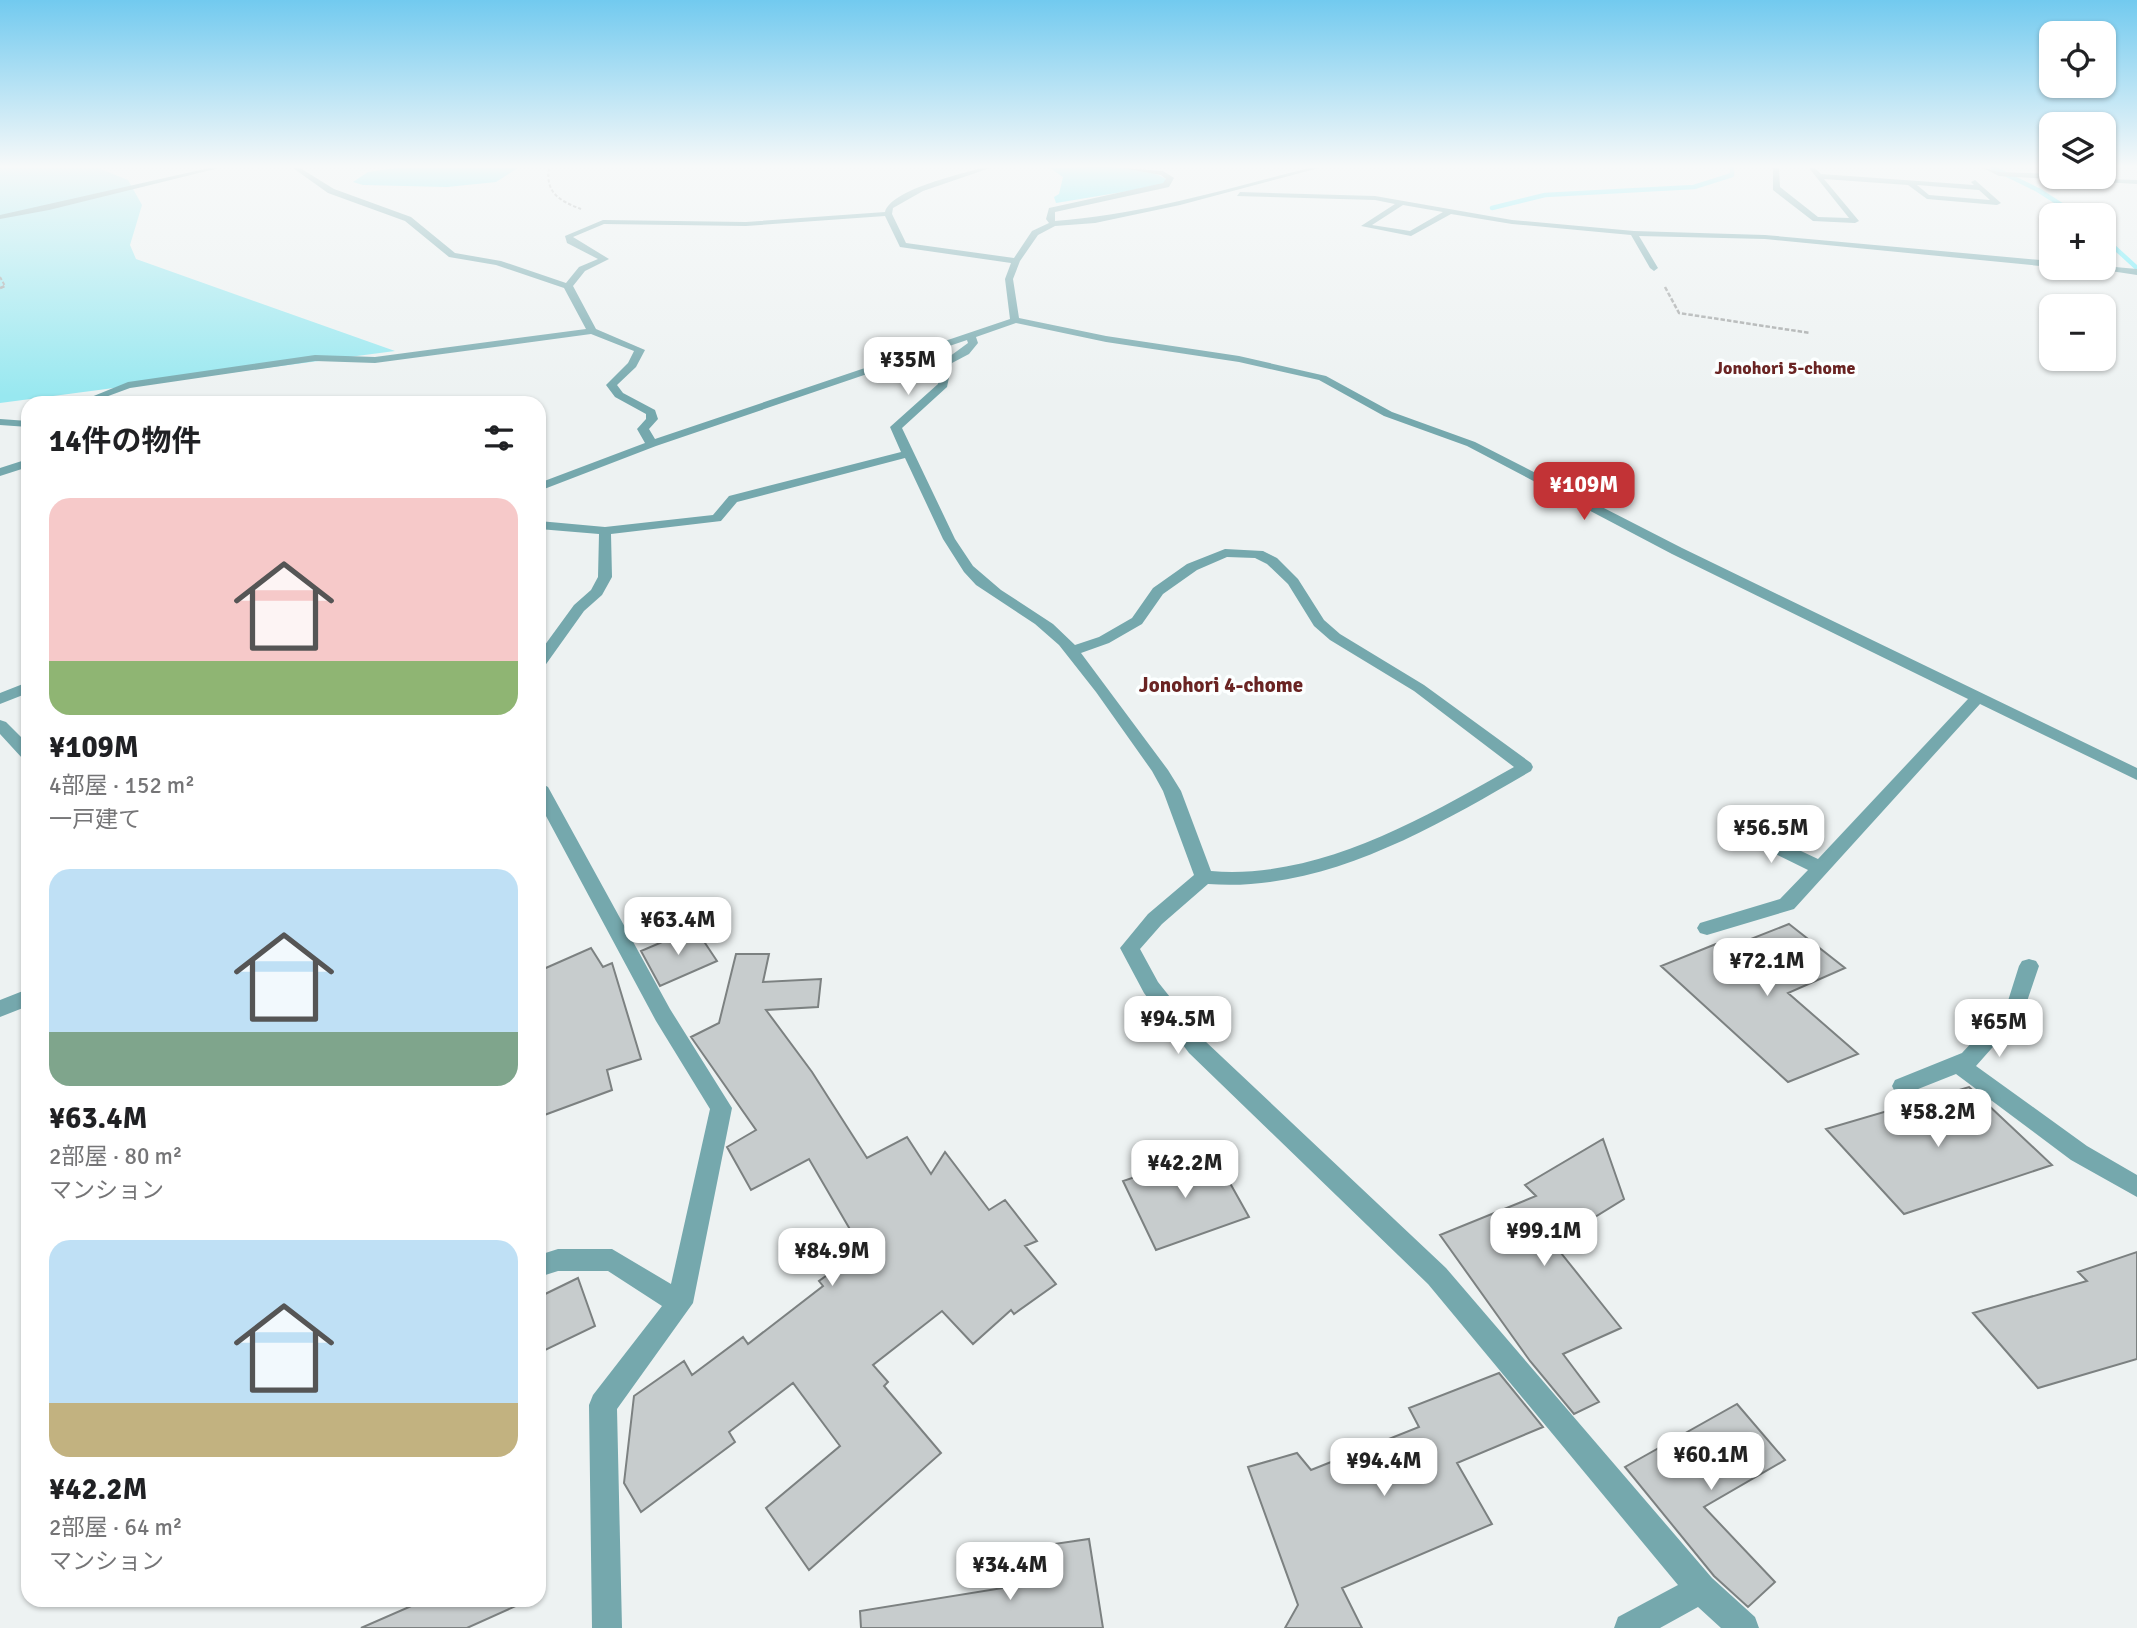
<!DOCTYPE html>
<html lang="ja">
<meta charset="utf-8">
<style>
:root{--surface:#fff;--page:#f6f6f6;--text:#202124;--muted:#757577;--accent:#c23336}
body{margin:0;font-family:Signika,"Noto Sans JP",sans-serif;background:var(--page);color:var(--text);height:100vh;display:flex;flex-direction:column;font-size:26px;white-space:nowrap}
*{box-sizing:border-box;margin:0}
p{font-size:23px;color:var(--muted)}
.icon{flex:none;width:38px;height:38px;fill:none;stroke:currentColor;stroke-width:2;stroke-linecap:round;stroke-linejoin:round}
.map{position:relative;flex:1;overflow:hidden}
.panel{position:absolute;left:21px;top:396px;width:525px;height:1211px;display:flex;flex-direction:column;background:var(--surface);border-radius:21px;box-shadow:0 2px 5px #0004}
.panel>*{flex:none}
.fabs{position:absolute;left:2039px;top:21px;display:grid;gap:14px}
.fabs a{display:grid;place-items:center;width:77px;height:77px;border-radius:14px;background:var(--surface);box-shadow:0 2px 5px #0004;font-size:35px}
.price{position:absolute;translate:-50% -60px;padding:0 16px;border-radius:14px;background:#fff;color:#222;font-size:23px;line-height:46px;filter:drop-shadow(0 2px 4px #0008)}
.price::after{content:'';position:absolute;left:50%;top:42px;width:21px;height:16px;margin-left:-10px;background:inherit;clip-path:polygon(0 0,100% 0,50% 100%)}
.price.on{background:var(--accent);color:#fff}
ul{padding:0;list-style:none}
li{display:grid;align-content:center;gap:14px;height:371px;padding:0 28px}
li span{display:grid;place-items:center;height:217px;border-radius:21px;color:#555}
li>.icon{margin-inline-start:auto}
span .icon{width:126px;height:126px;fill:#fffc;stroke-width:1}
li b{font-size:30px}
h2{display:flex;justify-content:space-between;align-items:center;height:84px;padding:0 28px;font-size:30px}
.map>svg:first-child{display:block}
.green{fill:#98e8f0}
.water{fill:#62ecfa}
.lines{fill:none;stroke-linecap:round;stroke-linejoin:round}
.stream{stroke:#62ecfa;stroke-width:4.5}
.building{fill:#c7cccd;stroke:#7c8181;stroke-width:2}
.path-far1{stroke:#9fa2a2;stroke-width:2;stroke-dasharray:3.5 2;stroke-linecap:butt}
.path{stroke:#9fa2a2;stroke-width:2.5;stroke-dasharray:4.5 2;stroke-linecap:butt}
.minor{fill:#75a8ad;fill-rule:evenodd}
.tertiary{fill:#75a8ad;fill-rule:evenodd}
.labels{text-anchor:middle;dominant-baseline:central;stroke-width:7;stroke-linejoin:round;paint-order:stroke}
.far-neighbourhood-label{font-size:18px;font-weight:bold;fill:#6a2423;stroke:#fcffff}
.neighbourhood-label{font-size:21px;font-weight:bold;fill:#6a2423;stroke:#fcffff}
</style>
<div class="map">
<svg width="2137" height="1628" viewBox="0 0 2137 1628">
<rect width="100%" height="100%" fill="#edf2f2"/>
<!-- green -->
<path class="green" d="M0,168H98L128,180L142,205L130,245L136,259L395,351L0,403Z"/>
<!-- water -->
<path class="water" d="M396,168H518L496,182L447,187L363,185L353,182L368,172Z
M1050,168C1079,168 1143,162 1167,180L1159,186L1056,203L1054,197L1059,194L1063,177Z"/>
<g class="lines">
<!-- stream -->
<path class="stream" d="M1993,168L2038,190L2077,215
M1492,208L1545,195L1694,187L1732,175V168
M2104,238L2137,268"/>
</g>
<!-- building -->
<path class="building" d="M1789,924L1845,968L1788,993L1858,1054L1788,1082L1661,966L1716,944L1723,950Z
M695,928L717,961L660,986L641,951Z
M591,948L603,967L612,963L641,1059L607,1070L612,1090L539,1117V971Z
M736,954H769L763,982L821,979L818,1007L766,1010L812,1072L867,1158L907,1137L931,1174L945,1152L989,1210L1005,1200L1037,1241L1025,1246L1056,1284L1014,1314L1011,1310L973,1344L942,1311L873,1365L888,1382L884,1386L941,1453L809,1570L766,1508L840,1446L793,1383L729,1432L735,1442L641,1512L624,1483L634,1396L684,1361L692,1375L743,1337L748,1344L823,1286L819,1281L862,1250L809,1159L751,1190L727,1147L756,1130L691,1037L719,1023Z
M1969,1087L2052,1165L1904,1214L1826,1129Z
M1603,1139L1624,1199L1553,1243L1621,1328L1563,1354L1599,1402L1574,1414L1530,1361L1440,1235L1536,1196L1525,1185Z
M1212,1151L1249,1217L1156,1250L1123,1181Z
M2137,1252V1359L2038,1388L1973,1313L2087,1281L2078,1272Z
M578,1278L595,1326L539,1353V1297Z
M1499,1373L1543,1427L1457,1463L1492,1524L1342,1588L1362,1628H1285L1298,1605L1248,1467L1297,1453L1311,1470L1419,1427L1409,1408Z
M1737,1404L1785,1460L1704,1507L1775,1582L1748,1607L1714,1576L1625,1467Z
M1089,1539L1103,1628H861L860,1611L1058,1579L1054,1544Z
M425,1600H529L467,1628H361Z"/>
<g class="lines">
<!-- path-far1 -->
<path class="path-far1" d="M549,168C545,193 560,201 581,209
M0,277L5,286L0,288"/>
<!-- path -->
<path class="path" d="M1665,287L1679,313L1810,333
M0,288L5,286"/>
<!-- minor -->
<path class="minor" d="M293,168H300L334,189L411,217L455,253L501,261L566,283L579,267L598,259L567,243L565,236L603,220L746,222L885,212C892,189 959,175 981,168H990L923,191L893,208L892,214L906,243L1014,258L1032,231L1049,223L1046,219L1049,208L1163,183L1166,179L1161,175L1122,168L1163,171L1174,178L1169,187L1055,212V221C1142,215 1226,189 1309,168H1319L1180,205L1095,223L1055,226L1038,235L1020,261L1013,279L1019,318L1106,336L1239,356L1326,376L1392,412L1475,442L1682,548L2137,768V780L1980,704L1794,909L1707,935L1700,933L1697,928L1700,923L1780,899L1808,870L1731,832L1728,828L1731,824H1743L1818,859L1968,699L1672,554L1467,446L1384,416L1319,380L1239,362L1106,342L1016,323L976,337L978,343L969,354L952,363L947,387L902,428L955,539L973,566L1001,590L1053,624L1075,645L1099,637L1132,618L1153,588L1187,564L1225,549L1263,551L1277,558L1298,579L1324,620L1340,634L1424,685L1531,763L1533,767L1531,771C1435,827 1323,893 1208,884L1162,924L1140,949L1158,982L1205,1041L1446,1268L1712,1578L1755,1617L1759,1628H1721L1698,1607L1660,1628H1614L1618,1617L1678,1585L1428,1284L1189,1053L1144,993L1120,948L1148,914L1194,875L1163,791L1152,771L1096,692L1059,645L1035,624L976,585L964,572L943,539L905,458L737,502L721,521L611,534L612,577L602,595L584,611L544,667L539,669V653L574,605L591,590L598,577L599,534L539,529V521L605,527L713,515L729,496L901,452L890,427L938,384L942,362L968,343L967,340L656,446L539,491V483L645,443L637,429L646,419V414L615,397L606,385L628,363L634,351L591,334L375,363L315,361L130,388L92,402H79L128,382L315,355L375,357L586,329L564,288L496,265L449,257L405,221L328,193ZM885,216L900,247L1011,263L1005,279L1010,319L655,439L649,429L658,419L655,410L623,393L617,385L636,367L645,350L596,329L573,286L585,271L609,259L573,237L604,224L746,226ZM1227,557L1255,558L1267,564L1288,584L1314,626L1330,640L1414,691L1514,767C1424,818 1318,880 1211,871L1181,791L1168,770L1081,653L1109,643L1142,624L1163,594L1197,570Z
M1773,168H1779L1780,187L1818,217L1849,218L1809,168H1815L1821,174L1974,185L1971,182L1975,180L2001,203L1997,205L1927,199L1908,185L1824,179L1859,221L1855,223L1813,221L1773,190ZM1917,185L1979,190L1990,200L1929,195Z
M1983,168L2000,172L2051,174V177L2137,180V184L1999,176Z
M1240,192L1375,196L1512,220L1634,231L1765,235L2051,261V267L1765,239L1639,236L1658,268L1654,271L1650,268L1631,235L1512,224L1451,214L1411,236L1361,226L1395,204L1375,200L1237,196ZM1403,205L1443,212L1410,231L1372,225Z
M2104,266L2137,269V275L2091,268Z
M0,419L28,421V427L0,425Z
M28,459V467L0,476V468Z
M28,682V693L0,704V693Z
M0,720L6,722L28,744V759L22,758L0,734Z
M539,782L548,787L670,1009L732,1108L693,1303L617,1409L622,1628H592L589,1405L593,1395L662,1306L608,1271H558L539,1277V1255L558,1249H612L671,1284L710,1109L656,1021L539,803Z
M2029,959L2036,961L2039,966L2023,1013L1976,1066L2087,1146L2137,1175V1197L2071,1160L1956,1074L1903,1095L1895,1092L1892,1086L1895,1080L1962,1053L2007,1004L2019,966L2022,961Z
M28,989V1006L0,1017V1000Z"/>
<!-- tertiary -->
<path class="tertiary" d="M209,168H219L49,210L0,219V215Z"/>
</g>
<!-- sky -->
<linearGradient id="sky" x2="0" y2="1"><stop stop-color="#72caef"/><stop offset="0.42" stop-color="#f7f9f9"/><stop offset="1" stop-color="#f7f9f9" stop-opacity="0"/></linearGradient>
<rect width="2137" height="396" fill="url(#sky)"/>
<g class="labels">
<!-- far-neighbourhood labels -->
<g class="far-neighbourhood-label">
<text x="1785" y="368">Jonohori 5-chome</text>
</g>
<!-- neighbourhood labels -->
<g class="neighbourhood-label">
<text x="1221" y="685">Jonohori 4-chome</text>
</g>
</g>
</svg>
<div class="fabs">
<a><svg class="icon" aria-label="locate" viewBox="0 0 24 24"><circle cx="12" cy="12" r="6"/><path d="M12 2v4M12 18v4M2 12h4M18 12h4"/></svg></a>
<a><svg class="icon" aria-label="layers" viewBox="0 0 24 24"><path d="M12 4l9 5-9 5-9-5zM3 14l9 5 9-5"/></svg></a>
<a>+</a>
<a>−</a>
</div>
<b class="price" style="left:908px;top:397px">¥35M</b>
<b class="price on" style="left:1584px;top:522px">¥109M</b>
<b class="price" style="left:1771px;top:865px">¥56.5M</b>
<b class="price" style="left:678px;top:957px">¥63.4M</b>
<b class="price" style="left:1767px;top:998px">¥72.1M</b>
<b class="price" style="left:1178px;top:1056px">¥94.5M</b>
<b class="price" style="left:1999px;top:1059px">¥65M</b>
<b class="price" style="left:1938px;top:1149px">¥58.2M</b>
<b class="price" style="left:1185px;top:1200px">¥42.2M</b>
<b class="price" style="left:1544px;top:1268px">¥99.1M</b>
<b class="price" style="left:832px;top:1288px">¥84.9M</b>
<b class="price" style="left:1711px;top:1492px">¥60.1M</b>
<b class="price" style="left:1384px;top:1498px">¥94.4M</b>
<b class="price" style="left:1010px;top:1602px">¥34.4M</b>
<section class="panel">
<h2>14件の物件<svg class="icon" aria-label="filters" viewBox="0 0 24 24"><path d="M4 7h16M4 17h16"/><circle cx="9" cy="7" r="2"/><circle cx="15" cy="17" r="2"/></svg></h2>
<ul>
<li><span style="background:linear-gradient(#f6c9c9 75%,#8fb573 0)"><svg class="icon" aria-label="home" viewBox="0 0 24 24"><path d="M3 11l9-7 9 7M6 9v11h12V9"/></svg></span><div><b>¥109M</b><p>4部屋 · 152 m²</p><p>一戸建て</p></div></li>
<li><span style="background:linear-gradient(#bfe0f5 75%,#7fa58c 0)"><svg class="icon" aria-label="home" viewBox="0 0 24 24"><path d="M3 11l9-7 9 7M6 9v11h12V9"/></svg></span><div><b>¥63.4M</b><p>2部屋 · 80 m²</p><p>マンション</p></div></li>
<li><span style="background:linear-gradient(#bfe0f5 75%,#c2b280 0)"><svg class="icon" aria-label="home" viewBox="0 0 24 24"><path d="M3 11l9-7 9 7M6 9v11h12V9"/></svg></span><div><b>¥42.2M</b><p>2部屋 · 64 m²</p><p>マンション</p></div></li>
</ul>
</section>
</div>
